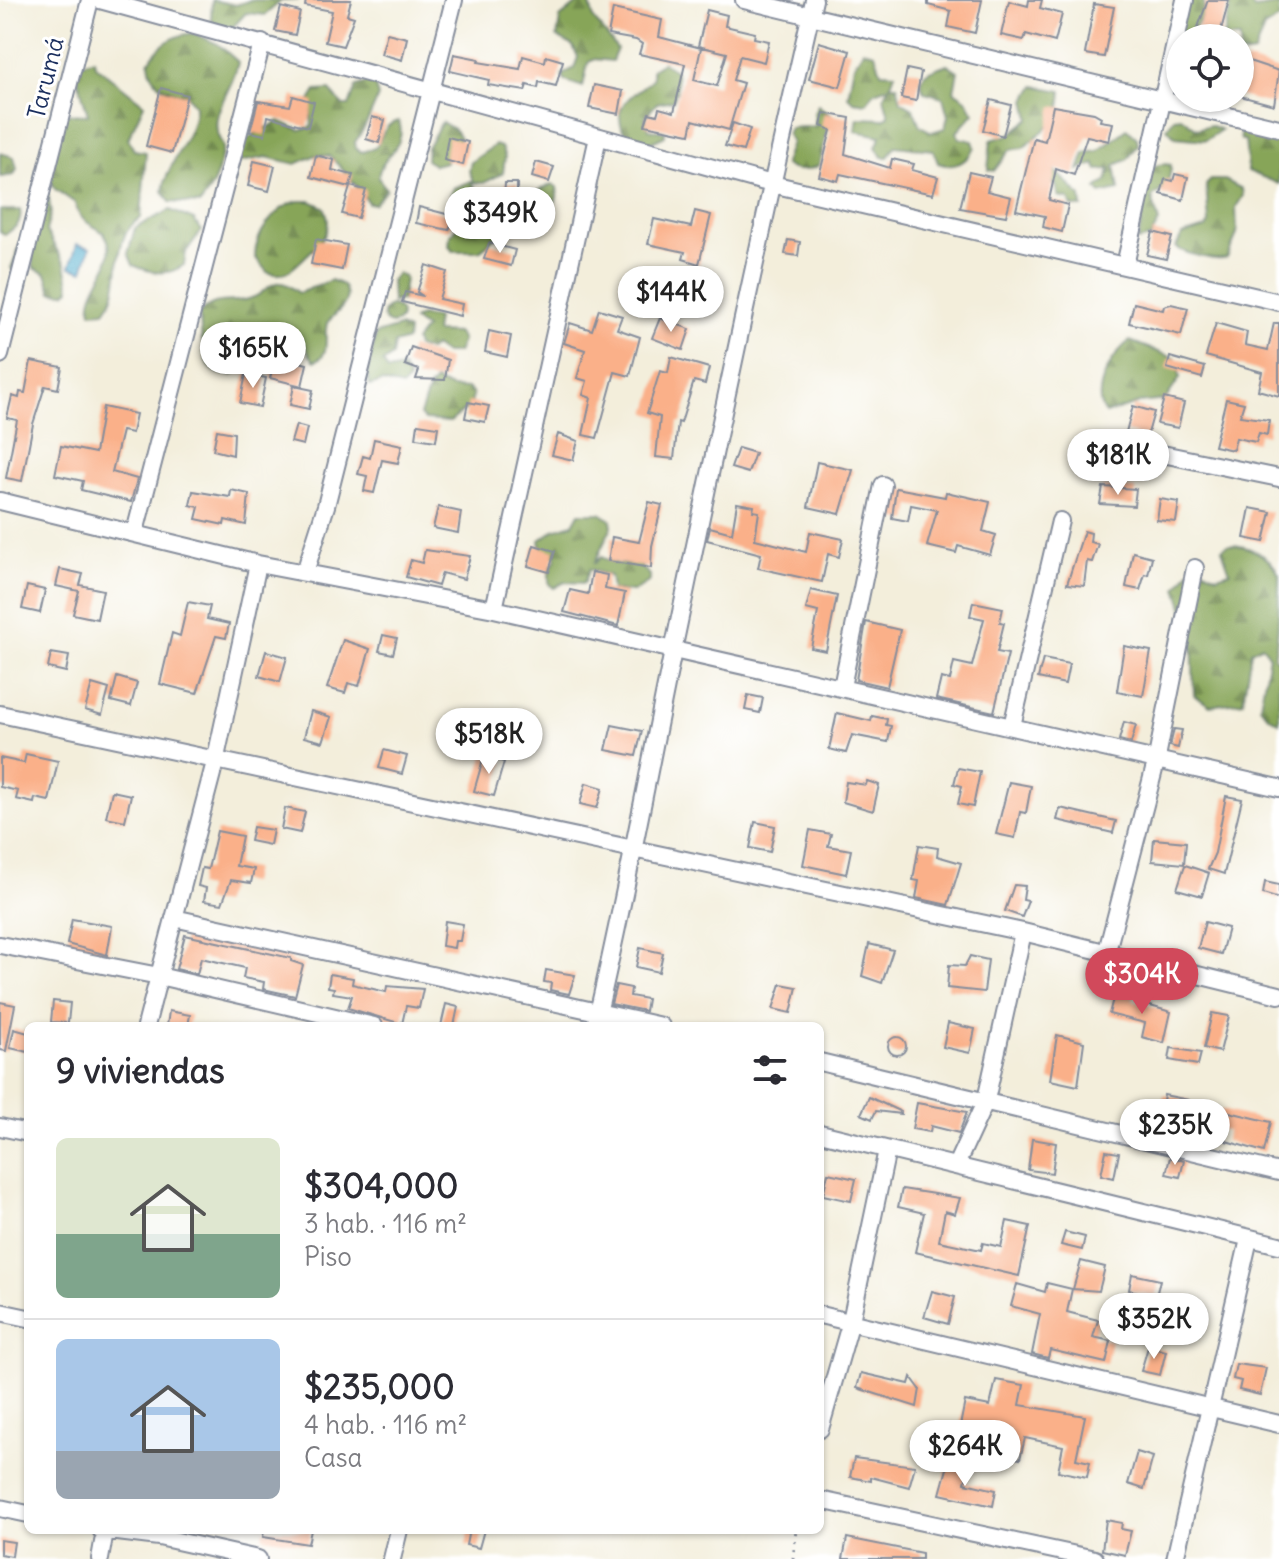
<!DOCTYPE html>
<html lang="es">
<meta charset="utf-8">
<style>
:root{--surface:#fff;--page:#f7f7f7;--text:#2b2b33;--muted:#7c7c81;--line:#e1e1e2;--accent:#d1495b}
body{margin:0;font-family:Delius,sans-serif;background:var(--page);color:var(--text);height:100vh;display:flex;flex-direction:column;font-size:30px;white-space:nowrap}
*{box-sizing:border-box;margin:0}
p{font-size:26px;color:var(--muted)}
.icon{flex:none;width:44px;height:44px;fill:none;stroke:currentColor;stroke-width:2;stroke-linecap:round;stroke-linejoin:round}
.map{position:relative;flex:1;overflow:hidden}
.sheet{position:absolute;left:24px;top:1022px;width:800px;height:512px;display:flex;flex-direction:column;background:var(--surface);border-radius:12px;box-shadow:0 2px 6px #0004}
.sheet>*{flex:none}
.controls{position:absolute;left:1166px;top:24px;display:grid;gap:16px}
.controls a{display:grid;place-items:center;width:88px;height:88px;border-radius:50%;background:var(--surface);box-shadow:0 2px 6px #0004;font-size:40px}
.price{position:absolute;translate:-50% -68px;padding:0 18px;border-radius:28px;background:#fff;color:#222;font-size:26px;line-height:52px;filter:drop-shadow(0 2px 4px #0008)}
.price::after{content:'';position:absolute;left:50%;top:48px;width:24px;height:18px;margin-left:-12px;background:inherit;clip-path:polygon(0 0,100% 0,50% 100%)}
.price.current{background:var(--accent);color:#fff}
ul{padding:0;list-style:none}
li{display:flex;align-items:center;gap:24px;height:200px;padding:0 32px}
li+li{border-top:2px solid var(--line)}
li span{display:grid;place-items:center;flex:none;width:224px;height:160px;border-radius:12px;color:#555}
li>.icon{margin-inline-start:auto}
span .icon{width:96px;height:96px;fill:#fffc;stroke-width:1}
li b{font-size:34px}
h2{display:flex;justify-content:space-between;align-items:center;height:96px;padding:0 32px;font-size:34px}
.map>svg:first-child{display:block}
.forest{fill:url(#forest-firs);stroke:#516a5b;stroke-width:2}
.water{fill:#4daccc;stroke:#346e95;stroke-width:2}
.building{fill:#fab089}
.lines{fill:none;stroke-linecap:round;stroke-linejoin:round}
.minor-casing{stroke:#878e9c;stroke-width:20}
.path{stroke:#878e9c;stroke-width:3;stroke-dasharray:2 6;stroke-linecap:butt}
.minor{stroke:#fff;stroke-width:16}
.labels{text-anchor:middle;dominant-baseline:central;stroke-width:6;stroke-linejoin:round;paint-order:stroke}
.street-label{font-size:24px;fill:#1b2f5e;stroke:#fff}
</style>
<div class="map">
<svg width="1279" height="1559" viewBox="0 0 1279 1559">
<defs>
<pattern id="forest-firs" width="22" height="20" patternUnits="userSpaceOnUse" patternTransform="scale(2)"><rect width="22" height="20" fill="#87a558"/><path d="M5 1l3.5 6h-7zM16 11l3.5 6h-7z" fill="#6e874c"/></pattern>
</defs>
<rect width="100%" height="100%" fill="#fff"/>
<filter id="ink" filterUnits="userSpaceOnUse"><feTurbulence type="fractalNoise" baseFrequency=".0125" numOctaves="2"/><feDisplacementMap in="SourceGraphic" scale="16" xChannelSelector="R" yChannelSelector="G"/><feConvolveMatrix kernelMatrix="1 2 1 2 8 2 1 2 1" color-interpolation-filters="sRGB"/></filter>
<filter id="wash" filterUnits="userSpaceOnUse"><feTurbulence type="fractalNoise" baseFrequency=".006" numOctaves="4" result="noise"/><feDisplacementMap in="SourceGraphic" scale="32" xChannelSelector="R" yChannelSelector="G"/><feGaussianBlur stdDeviation="1.8" result="paint"/><feColorMatrix in="noise" values="0 0 0 0 0 0 0 0 0 0 0 0 0 0 0 0 0 1.4 0 .05"/><feComposite in="paint" operator="in"/></filter>
<g filter="url(#wash)">
<rect width="100%" height="100%" fill="#f3eedb"/>
<!-- forest -->
<path class="forest" d="M212,0L236,5L251,0H299L281,1L265,15L246,13L233,27L214,25L211,19Z
M1181,0H1204V13L1189,38H1180V79L1172,71L1171,25Z
M1231,0H1245L1255,9L1279,5V19L1264,28L1254,53L1240,55V38H1224Z
M581,1H589L594,19L617,49L612,61L593,59L588,63L583,87L565,81L562,75L574,68L578,57L573,46L557,37L560,18Z
M193,33L218,44L238,62C234,92 203,115 223,146C220,169 215,186 200,204L170,202L163,191C168,159 195,137 195,106L187,95C166,90 151,86 149,62C158,45 174,35 193,33Z
M863,50L875,53L881,72L895,73L891,85H897L901,101L913,108L920,126L932,132L945,128L948,116L943,97L924,92C914,70 935,70 947,64L958,71L954,91L966,99L974,113L957,132L959,138L973,141L975,147C967,162 955,169 938,163L933,150L895,146L888,157H882L876,147L881,136L855,131L858,118L883,119L889,116L884,97L888,87L874,92L866,103L853,101L848,96L854,65Z
M94,59L95,65L144,104L128,139L134,150L146,152L141,218C107,237 127,285 105,311L91,312C87,287 113,272 109,245C105,222 81,231 75,203L55,189L46,176L64,114L88,115L77,76L82,63Z
M663,62L676,72L677,91L673,100L657,103L645,117L649,129L665,132V136L650,143L631,145C606,107 627,101 652,79V69Z
M369,82L375,85L378,97C371,113 366,128 355,142L356,149L362,152L375,148C384,137 382,124 399,121C408,148 381,155 378,177L386,189L374,204L368,203C364,194 336,161 329,156L316,155L296,164L266,157L235,163V145L279,121L300,130L312,127L310,101L316,91L330,90L343,106H349L356,87Z
M1035,86L1062,91L1060,110L1054,122L1023,148L1010,150L994,171L988,170L991,140L1009,135L1030,118L1026,100Z
M818,105L831,115L819,165C808,171 793,173 784,164L791,142L787,134L790,128L816,126L814,113Z
M1181,117L1197,129L1210,125L1221,130L1206,140L1175,137L1167,128L1174,118Z
M442,122L455,130L460,138L446,155V162L434,165L426,160L427,147Z
M1127,129L1137,138L1138,145L1127,160L1115,165L1119,190L1101,194L1097,189L1107,181L1110,169L1098,170L1095,164L1079,170L1085,153L1098,151Z
M1247,131L1279,138V184L1248,171L1245,140H1241L1240,134Z
M495,145L501,147L505,157L503,173L484,183H474L469,171L471,162Z
M0,153L14,157L17,169L14,175L0,177Z
M1163,164L1171,165C1171,179 1164,190 1152,197L1159,222L1150,238L1138,241L1151,167Z
M1054,169L1081,197L1082,207H1072L1069,199L1059,197L1056,185L1050,182Z
M1211,180H1225L1242,189L1243,196L1236,207L1237,234L1227,258C1217,262 1184,254 1176,247L1182,235L1206,228L1209,223L1206,185Z
M471,181L478,193L503,197L522,206L536,192L552,184L557,187C562,218 525,214 507,226C496,233 490,245 479,251H453L449,246L450,235L471,215L457,206L450,194L453,188Z
M48,193L51,212L46,231L65,264L70,289L65,293L52,292L46,274L34,268L31,252L16,273L11,268L28,226L34,194Z
M298,201H311L324,207C335,230 321,242 305,257C293,268 286,279 267,272L255,257C255,234 275,207 298,201Z
M0,210H20C23,224 14,228 5,235L0,231Z
M170,210L194,220L201,231L186,252L184,265C167,277 151,273 133,265L128,253L135,228Z
M397,273L405,278L402,300L392,302L391,281Z
M331,280L343,285C354,303 337,311 327,323C323,337 332,354 315,361C305,354 307,341 298,335C292,331 285,334 279,335C254,338 246,355 234,375C196,377 204,339 199,313C220,293 234,307 254,297C262,294 268,285 276,283C285,281 292,288 299,293Z
M383 315a9 9 0 1 1 18 0a9 9 0 1 1-18 0Z
M421,316L437,318L435,332L458,333L462,341L457,353H444L434,346L429,351L417,347L415,341L425,328L413,320Z
M399,327L408,331L407,340L394,344L392,356L383,363L388,371L403,368L409,380L402,387L382,382L370,386L367,374L376,334Z
M1130,341L1177,359L1180,378L1165,400L1139,403L1105,414C1089,392 1114,351 1130,341Z
M435,381L451,388L468,389L473,394L471,405L450,422L425,420L420,415L429,388Z
M579,513H600L611,520L612,526L594,564L601,557L617,564L639,565L650,575V581L634,591H612L610,576L590,569L584,583L565,582L554,588L549,584V572L556,558L541,547L540,540L554,530L573,524Z
M1228,545C1247,544 1272,556 1279,575C1279,589 1279,642 1274,656L1279,663V722L1268,716L1260,706L1269,655L1262,645L1251,651L1243,701L1210,706L1194,695L1192,635L1177,588L1189,571L1199,567L1217,576L1230,572L1222,549Z"/>
<!-- water -->
<path class="water" d="M77,244L90,248L83,271L70,267Z"/>
<g id="blocks">
<!-- building -->
<path class="building" d="M306,0H351L347,15L354,17L343,46L325,42L332,11L305,6Z
M928,0H982L975,33L948,27L951,11L928,5Z
M1029,0H1042L1040,8L1062,14L1055,42L1026,34L1024,40L1001,35L1009,1L1028,6Z
M1208,0H1229L1219,38H1194Z
M1094,4L1114,7L1104,57L1085,54Z
M281,7L300,12L295,35L275,31Z
M613,9L662,20L659,37L701,48L694,80L717,86L727,53L698,46L707,10L727,15L725,26L755,33L754,38L769,41L764,62L740,56L733,80L743,83L729,130L693,120L690,134L645,125L649,113L657,115L659,108L674,112L685,64L639,54L642,44L636,40L608,35Z
M387,33L407,38L402,60L381,54Z
M819,42L850,51L840,87L809,79Z
M454,54L479,59L478,62L520,69L523,56L545,62L546,56L563,61L556,86L539,82L538,88L527,85L525,91L488,85L489,80L450,71Z
M1246,60L1279,71L1274,105L1240,96Z
M907,69L921,72L916,101L901,98Z
M594,85L623,91L619,114L589,108Z
M161,88L187,95L172,153L146,146Z
M293,96L314,102L308,127L268,116L265,135L250,132L258,101L290,106Z
M991,100L1011,105L1003,136L983,130Z
M1053,106L1094,113L1101,117L1100,121L1113,123L1109,141L1087,136L1074,175L1056,169L1049,200L1068,205L1062,232L1043,227L1045,216L1016,210L1034,138L1045,141Z
M824,113L850,118L845,154L890,168L892,159L914,164L912,170L938,177L933,194L840,174L838,181L819,176L831,130L821,126Z
M372,117L385,120L379,143L366,139Z
M733,123L750,129L743,151L725,146Z
M448,137L468,142L463,165L444,160Z
M316,155L334,160L332,170L353,175L350,186L366,190L358,218L342,214L350,187L311,177Z
M254,161L275,166L269,191L248,186Z
M536,162L554,167L549,182L532,177Z
M969,172L991,177L987,191L1011,197L1006,216L960,208Z
M1175,174L1188,177L1183,200L1161,194L1165,179L1173,181Z
M505,183H517V198H504Z
M419,207L454,216L449,230L416,223Z
M695,211L711,215L699,264L683,259L685,252L648,244L654,219L691,227Z
M1153,232L1172,237L1166,259L1147,255Z
M316,239L347,245L342,270L311,264Z
M788,240L800,242L798,256L785,254Z
M489,243L515,250L511,266L484,259Z
M426,265L447,272L439,299L462,304L460,316L402,302L405,292L423,296L417,292Z
M688,268L705,272L701,288L684,284Z
M1134,303L1163,310L1164,306L1171,304L1188,308L1181,335L1129,323Z
M599,309L622,316L617,329L640,337L630,376L615,372L597,438L583,435L591,398L583,395L587,381L577,378L585,350L564,343L570,323L592,330Z
M660,318L690,329L683,350L652,338Z
M1216,323L1247,332L1245,345L1268,350L1274,323H1279V396L1258,390L1262,372L1206,356Z
M489,331L511,336L507,357L485,352Z
M411,347L448,360L445,380L416,379L419,370L405,365Z
M276,356L307,364L302,386L270,378Z
M671,357L709,368L705,384L694,381L681,423L678,422L674,459L656,457L660,417L647,413L660,371L668,373Z
M1170,357L1205,367L1202,378L1167,368Z
M31,361L62,367L58,389L45,386L33,424L22,481L6,478L17,420L7,418L12,396L19,398L20,392L25,393Z
M246,374L266,378L260,407L240,403Z
M294,386L313,390L309,409L290,405Z
M1164,398L1184,403L1178,428L1157,424Z
M1226,399L1244,403L1240,416L1269,420L1267,435L1259,433L1256,442L1236,438L1233,450L1214,446Z
M468,402L489,406L485,422L465,418Z
M1133,406L1154,412L1147,437L1126,432Z
M103,407L136,414L132,433L122,431L112,472L137,479L131,502L81,490L83,481L55,475L61,446L95,453Z
M418,424L438,427L436,441L416,438Z
M296,425L307,428L303,445L291,442Z
M217,430L234,433L233,455L213,450Z
M558,434L578,441L573,460L552,455Z
M374,439L402,445L398,463L382,460L374,493L364,491L367,476L358,474L363,456L370,458Z
M738,448L755,453L748,473L731,468Z
M817,462L853,470L840,514L808,507Z
M1103,487L1136,489L1134,506L1100,504Z
M896,488L945,497L946,492L990,502L983,531L996,535L990,555L958,546L956,553L927,546L937,510L911,505L908,521L892,518Z
M231,490L249,494L246,525L225,520L224,525L196,519L199,507L190,505L193,491L230,497Z
M1160,499L1179,502L1176,522L1157,520Z
M649,502L662,505L652,546L651,568L608,561L612,537L639,542Z
M737,503L754,506L753,511L759,512L755,539L806,552L810,532L843,539L839,557L828,554L822,582L758,568L761,554L707,540L710,527L732,533Z
M438,507L461,512L458,533L433,528Z
M1250,508L1271,512L1264,542L1244,538Z
M1084,531L1091,533L1090,542L1098,544L1092,562L1087,561L1084,586L1067,584Z
M534,545L555,551L549,572L528,566Z
M425,550L470,556L464,579L442,573L438,586L406,577L411,560L422,563Z
M1133,552L1152,557L1148,575L1145,574L1140,590L1126,587Z
M60,569L83,574L80,585L103,590L97,619L73,614L79,591L56,586Z
M592,572L607,575L605,589L625,593L618,626L564,612L570,590L588,594Z
M27,586L45,590L40,613L22,609Z
M811,590L837,596L826,651L811,648L818,612L806,609Z
M188,602L210,606L207,619L229,624L226,638L216,636L197,693L160,684L172,633L180,636Z
M973,602L1003,608L1000,622L1004,623L997,652L1008,654L994,712L936,699L941,678L950,680L954,662L972,666L984,619L970,616Z
M866,622L900,630L887,687L856,680Z
M383,635L397,638L393,654L379,651Z
M343,640L370,649L359,686L348,683L345,693L327,688Z
M1124,646L1151,651L1143,696L1117,691Z
M266,651L287,657L280,682L259,676Z
M51,653L69,656L66,672L48,668Z
M1043,659L1069,664L1065,684L1038,678Z
M117,677L137,683L131,706L111,701Z
M92,684L109,689L102,715L85,710Z
M748,695L763,698L760,713L745,710Z
M311,711L331,717L323,742L304,737Z
M837,713L871,721L872,716L887,719L886,725L891,726L888,742L852,735L846,753L829,749Z
M1124,722L1136,725L1131,743L1119,740Z
M612,725L642,731L636,756L606,750Z
M1174,729L1182,730L1178,748L1170,746Z
M384,750L407,756L402,774L379,768Z
M26,754L58,761L49,801L35,798L34,803L16,799L18,791L0,787V758L24,763Z
M484,756L504,762L494,796L474,791Z
M958,768L980,772L973,807L958,804L962,786L954,784Z
M867,781L879,785L873,811L843,802L846,782L866,785Z
M1009,782L1031,786L1026,813L1020,812L1015,838L996,834Z
M586,783L603,788L597,808L580,804Z
M112,791L131,795L125,821L106,817Z
M1226,796L1242,799L1224,874L1208,869L1215,853Z
M285,808L305,812L300,833L281,829Z
M1060,808L1116,821L1113,833L1057,820Z
M755,822L775,826L770,852L750,848Z
M253,827L273,830L270,845L250,841Z
M810,830L831,834L828,846L851,850L846,874L803,865Z
M217,831L242,836L236,866L254,869L251,883L231,880L222,904L204,901L206,888L198,886L202,868L208,869Z
M1154,839L1186,842L1184,864L1152,861Z
M919,845L938,848L937,856L961,863L948,905L916,898L919,881L913,880Z
M1185,865L1209,873L1202,896L1177,889Z
M1265,882L1279,885V899L1263,894Z
M1014,885L1025,886L1023,900L1028,901L1022,917L1005,911Z
M72,919L112,926L107,955L67,944Z
M445,921L463,924L460,941H455L454,948L442,946Z
M1205,922L1228,928L1221,954L1198,948Z
M185,935L291,958V961L303,965L295,996L263,989L264,982L243,978L245,968L201,958L197,974L176,969Z
M869,944L893,950L882,983L862,976Z
M640,948L663,953L659,972L636,967Z
M970,956L988,960L984,992L947,988L949,965L965,966Z
M546,970L575,975L569,994L550,990L551,983L544,982Z
M330,974L353,978L352,984L386,992L387,986L423,989L419,1008L406,1006L402,1024L348,1008L352,996L333,993L334,988L328,987Z
M781,984L797,987L791,1013L773,1009Z
M616,985L631,988L630,996L647,999L645,1011L611,1004Z
M1115,991L1134,996L1133,1001L1171,1012L1164,1043L1142,1037L1145,1023L1109,1014Z
M53,1001L70,1003L68,1023L51,1022Z
M0,1002L15,1005L6,1051L0,1050Z
M446,1004L458,1007L454,1026H441Z
M169,1011L190,1015L188,1026H167Z
M1212,1013L1229,1016L1220,1052L1204,1048Z
M948,1023L975,1029L970,1053L943,1047Z
M14,1029L28,1033V1052L10,1048Z
M1057,1035L1084,1042L1078,1086L1050,1080Z
M888 1046a9 9 0 1 1 18 0a9 9 0 1 1-18 0Z
M1171,1048L1201,1053L1198,1065L1169,1060Z
M1164,1095L1189,1100L1185,1121L1160,1119Z
M869,1097L901,1112V1114L876,1111L872,1119L861,1114Z
M917,1103L967,1112L959,1133L931,1126L930,1132L912,1129Z
M1221,1110L1271,1122L1264,1152L1226,1141L1227,1131L1218,1130Z
M1032,1139L1056,1143L1052,1173L1028,1170Z
M1106,1151L1119,1153L1114,1178L1101,1175Z
M1170,1157L1184,1161L1180,1177L1166,1174Z
M828,1173L856,1179L851,1201L823,1195Z
M902,1189L960,1198L955,1214L945,1211L939,1241L981,1250L983,1243L1001,1247L1007,1221L1030,1226L1019,1276L915,1252L924,1213L898,1207Z
M1065,1232L1085,1237L1082,1250L1061,1245Z
M1081,1261L1105,1267L1099,1291L1073,1289Z
M1132,1274L1160,1280L1156,1296L1129,1290Z
M1047,1283L1072,1289L1067,1312L1098,1320L1093,1337L1111,1341L1106,1363L1050,1350L1048,1358L1032,1354L1040,1314L1011,1306L1017,1284L1045,1292Z
M932,1291L955,1297L948,1324L924,1317Z
M1148,1347L1166,1351L1160,1375L1141,1371Z
M1236,1364L1266,1368L1260,1395L1239,1390L1241,1381L1233,1379Z
M861,1373L909,1384L911,1377L920,1389L917,1407L857,1388Z
M996,1380L1024,1385L1020,1405L1085,1416L1076,1459L1090,1462L1087,1477L1058,1471L1063,1446L1025,1438L1020,1459L1006,1456L1011,1430L986,1425L980,1450L964,1446L967,1432L959,1431L965,1401L990,1406Z
M1137,1452L1153,1457L1144,1489L1128,1484Z
M854,1458L915,1466L909,1487L871,1477V1481L850,1477Z
M948,1465L968,1469L965,1483L996,1490L993,1506L940,1494Z
M1106,1520L1122,1523L1121,1529L1131,1531L1125,1555L1102,1550Z
M264,1530H311L308,1544L263,1537Z
M469,1530H484L479,1548L466,1545Z
M847,1538L922,1553V1559H843Z
M0,1540L14,1542L12,1556L0,1554Z"/>
</g>
</g>
<g filter="url(#ink)">
<use href="#blocks" fill-opacity="0" stroke="#878e9c" stroke-width="2"/>
<g class="lines">
<!-- minor casing -->
<g class="minor-casing">
<path id="minor" d="M100,0L772,184L1279,302
M744,0L1279,128
M1125,265L1185,0
M0,355L90,0
M1143,450L1279,478
M0,501L258,564L494,609L1279,788
M135,532L262,43
M258,564L215,762L159,976L374,1026
M305,572L326,506L454,0
M494,609L598,137
M842,687L883,485
M0,714L1023,932L1279,995
M1012,726L1060,521
M174,918L661,1026
M0,945L159,976L146,1026
M1107,951L1156,762L1195,568
M595,1026C625,900 648,773 674,646C719,430 764,215 814,0
M820,1062L1279,1172
M0,1127L28,1133
M820,1133L1279,1245
M956,1165L986,1100L1023,932
M0,1312L28,1318
M820,1315L1279,1424
M820,1429L851,1321L887,1150
M820,1500L1095,1559
M0,1508L28,1514
M101,1530L159,1537L258,1559
M100,1559L105,1531
M392,1559L399,1530
M1175,1559L1249,1239"/>
</g>
<!-- path -->
<path class="path" d="M793,1559L796,1530"/>
<!-- minor -->
<use href="#minor" class="minor"/>
</g>
</g>
<g class="labels">
<!-- street labels -->
<g class="street-label">
<text transform="translate(45 78) rotate(-76)">Tarumá</text>
</g>
</g>
</svg>
<div class="controls">
<a><svg class="icon" aria-label="locate" viewBox="0 0 24 24"><circle cx="12" cy="12" r="6"/><path d="M12 2v4M12 18v4M2 12h4M18 12h4"/></svg></a>
</div>
<b class="price" style="left:500px;top:255px">$349K</b>
<b class="price" style="left:671px;top:334px">$144K</b>
<b class="price" style="left:253px;top:390px">$165K</b>
<b class="price" style="left:1118px;top:497px">$181K</b>
<b class="price" style="left:489px;top:776px">$518K</b>
<b class="price current" style="left:1142px;top:1016px">$304K</b>
<b class="price" style="left:1175px;top:1167px">$235K</b>
<b class="price" style="left:1154px;top:1361px">$352K</b>
<b class="price" style="left:965px;top:1488px">$264K</b>
<section class="sheet">
<h2>9 viviendas<svg class="icon" aria-label="filters" viewBox="0 0 24 24"><path d="M4 7h16M4 17h16"/><circle cx="9" cy="7" r="2"/><circle cx="15" cy="17" r="2"/></svg></h2>
<ul>
<li><span style="background:linear-gradient(#dfe7d0 60%,#7fa58c 0)"><svg class="icon" aria-label="home" viewBox="0 0 24 24"><path d="M3 11l9-7 9 7M6 9v11h12V9"/></svg></span><div><b>$304,000</b><p>3 hab. · 116 m²</p><p>Piso</p></div></li>
<li><span style="background:linear-gradient(#a9c7e8 70%,#9aa5b1 0)"><svg class="icon" aria-label="home" viewBox="0 0 24 24"><path d="M3 11l9-7 9 7M6 9v11h12V9"/></svg></span><div><b>$235,000</b><p>4 hab. · 116 m²</p><p>Casa</p></div></li>
</ul>
</section>
</div>
